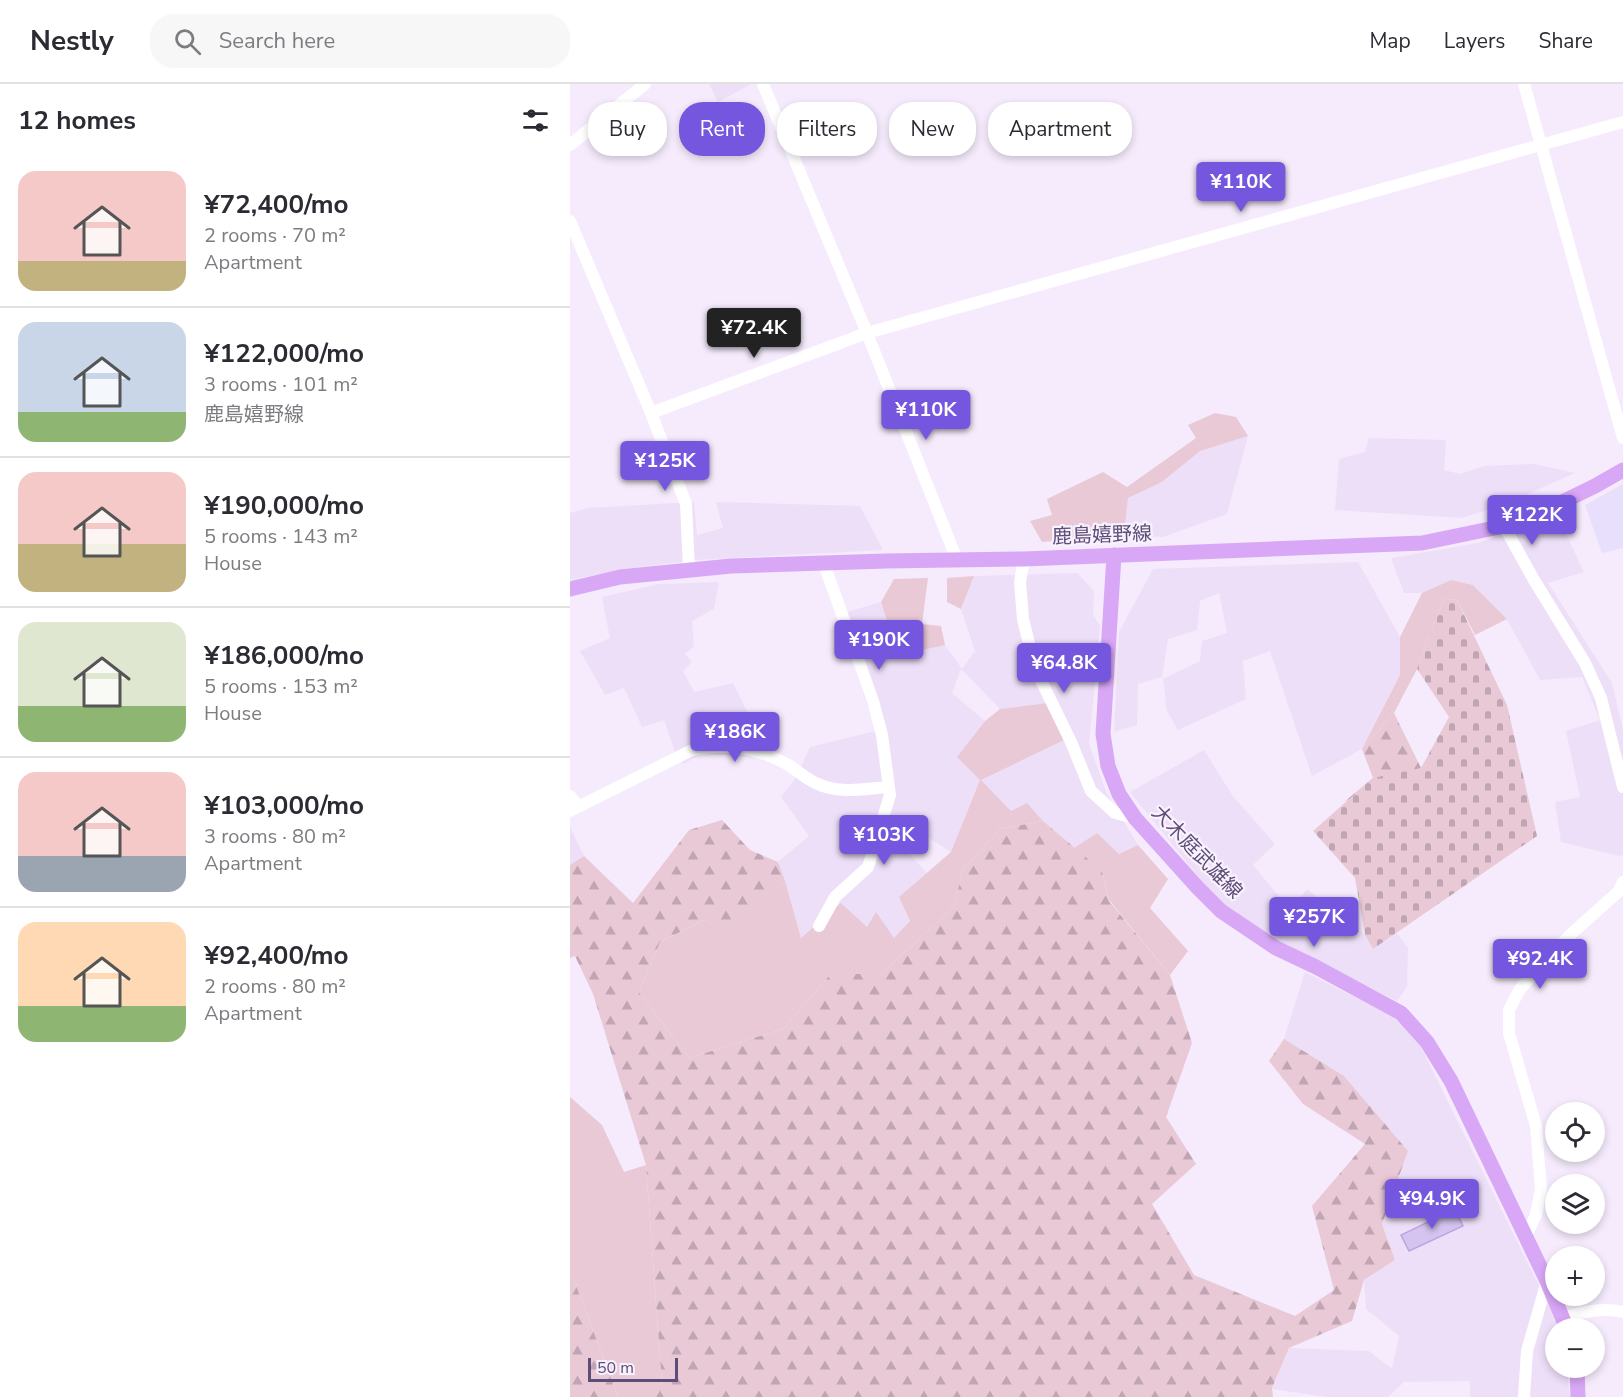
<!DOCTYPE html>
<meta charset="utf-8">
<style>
:root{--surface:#fff;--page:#f7f7f7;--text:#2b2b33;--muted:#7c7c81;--line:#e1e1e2;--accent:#7457de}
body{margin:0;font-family:"Nunito Sans","Noto Sans JP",sans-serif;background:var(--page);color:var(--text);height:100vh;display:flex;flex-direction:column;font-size:22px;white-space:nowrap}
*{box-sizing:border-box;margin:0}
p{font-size:20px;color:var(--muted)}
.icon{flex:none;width:33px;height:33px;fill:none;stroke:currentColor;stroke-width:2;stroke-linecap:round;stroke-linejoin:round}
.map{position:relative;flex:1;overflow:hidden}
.panel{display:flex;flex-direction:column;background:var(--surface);width:570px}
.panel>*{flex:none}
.hud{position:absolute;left:18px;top:18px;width:570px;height:54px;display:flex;gap:12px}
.buttons{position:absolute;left:975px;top:1018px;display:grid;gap:12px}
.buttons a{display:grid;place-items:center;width:60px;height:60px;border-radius:50%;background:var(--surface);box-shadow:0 3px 9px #0003;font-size:30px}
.scale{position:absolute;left:18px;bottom:15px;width:90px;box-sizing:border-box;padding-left:6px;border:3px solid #5c4e76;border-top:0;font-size:16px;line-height:21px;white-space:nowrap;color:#5c4e76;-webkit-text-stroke:4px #f9f1fe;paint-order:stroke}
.price{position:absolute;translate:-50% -51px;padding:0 14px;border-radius:6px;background:var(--accent);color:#fff;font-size:20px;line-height:39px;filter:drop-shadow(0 2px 3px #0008)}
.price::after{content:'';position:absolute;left:50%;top:36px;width:18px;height:14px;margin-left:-9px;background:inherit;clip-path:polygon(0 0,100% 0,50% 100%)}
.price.active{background:#222;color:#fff}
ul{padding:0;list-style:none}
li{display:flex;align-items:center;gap:18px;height:150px;padding:0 18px}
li+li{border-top:2px solid var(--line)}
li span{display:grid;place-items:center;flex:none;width:168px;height:120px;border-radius:18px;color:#555}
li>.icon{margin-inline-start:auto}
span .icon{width:72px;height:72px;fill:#fffc;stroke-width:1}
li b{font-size:26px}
h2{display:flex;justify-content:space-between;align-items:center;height:72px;padding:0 18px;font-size:26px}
.pill{padding:0 21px;border-radius:24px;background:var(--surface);box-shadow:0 3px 9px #0003;font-size:21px;line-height:54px}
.pill.active{background:var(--accent);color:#fff}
header{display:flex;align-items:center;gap:36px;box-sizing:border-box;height:84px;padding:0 30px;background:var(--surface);border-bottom:2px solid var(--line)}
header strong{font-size:28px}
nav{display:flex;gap:33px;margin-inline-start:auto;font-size:21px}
.search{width:420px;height:54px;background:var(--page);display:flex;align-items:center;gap:15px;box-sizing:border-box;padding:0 21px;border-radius:24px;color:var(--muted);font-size:22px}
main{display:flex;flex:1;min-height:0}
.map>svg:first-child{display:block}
.residential{fill:#eddff8;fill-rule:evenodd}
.commercial{fill:#e7dffb}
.green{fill:#e9c9d6}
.forest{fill:url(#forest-firs)}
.cemetery{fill:url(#cemetery-stones)}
.building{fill:#d5c4f0;stroke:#bba5e2;stroke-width:1.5}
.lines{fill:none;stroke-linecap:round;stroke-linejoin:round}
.minor{stroke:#fff;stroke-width:12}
.major{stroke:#d8a7f6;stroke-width:15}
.labels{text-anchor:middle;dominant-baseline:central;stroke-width:4.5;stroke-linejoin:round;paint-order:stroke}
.street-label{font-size:20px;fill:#5c4e76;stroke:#f9f1fe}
</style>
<header>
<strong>Nestly</strong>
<div class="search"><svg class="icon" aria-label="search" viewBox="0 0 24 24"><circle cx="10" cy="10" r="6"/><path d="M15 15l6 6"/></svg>Search here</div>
<nav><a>Map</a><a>Layers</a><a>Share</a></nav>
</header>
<main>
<section class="panel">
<h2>12 homes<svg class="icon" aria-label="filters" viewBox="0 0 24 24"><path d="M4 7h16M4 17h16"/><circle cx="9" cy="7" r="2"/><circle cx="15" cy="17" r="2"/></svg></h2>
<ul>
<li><span style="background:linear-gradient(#f6c9c9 75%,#c2b280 0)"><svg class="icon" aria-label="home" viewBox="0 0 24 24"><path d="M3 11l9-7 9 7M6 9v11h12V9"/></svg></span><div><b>¥72,400/mo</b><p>2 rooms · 70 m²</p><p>Apartment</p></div></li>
<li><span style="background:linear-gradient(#c9d6e8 75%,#8fb573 0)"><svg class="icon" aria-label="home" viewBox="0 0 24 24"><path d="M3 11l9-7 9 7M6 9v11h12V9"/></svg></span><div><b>¥122,000/mo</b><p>3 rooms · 101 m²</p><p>鹿島嬉野線</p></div></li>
<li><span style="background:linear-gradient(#f6c9c9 60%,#c2b280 0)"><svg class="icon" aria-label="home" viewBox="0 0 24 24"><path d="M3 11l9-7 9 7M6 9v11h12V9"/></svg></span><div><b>¥190,000/mo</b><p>5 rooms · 143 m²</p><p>House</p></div></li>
<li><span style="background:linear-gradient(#dfe7d0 70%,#8fb573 0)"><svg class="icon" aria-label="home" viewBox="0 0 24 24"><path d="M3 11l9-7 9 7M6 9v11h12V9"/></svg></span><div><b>¥186,000/mo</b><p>5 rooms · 153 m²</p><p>House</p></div></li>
<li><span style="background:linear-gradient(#f6c9c9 70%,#9aa5b1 0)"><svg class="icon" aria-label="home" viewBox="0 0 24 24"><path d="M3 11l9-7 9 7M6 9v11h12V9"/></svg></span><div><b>¥103,000/mo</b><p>3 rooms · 80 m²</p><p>Apartment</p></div></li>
<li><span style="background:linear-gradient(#ffd9b3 70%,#8fb573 0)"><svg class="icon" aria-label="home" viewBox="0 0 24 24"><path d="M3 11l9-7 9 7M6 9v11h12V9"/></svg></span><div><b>¥92,400/mo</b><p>2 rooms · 80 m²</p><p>Apartment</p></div></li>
</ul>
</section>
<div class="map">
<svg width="1053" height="1313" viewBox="0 0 1053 1313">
<defs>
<pattern id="forest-firs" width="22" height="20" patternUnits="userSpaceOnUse" patternTransform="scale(1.5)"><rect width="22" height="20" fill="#e9c9d6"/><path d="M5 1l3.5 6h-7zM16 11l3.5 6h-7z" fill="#c0a5b2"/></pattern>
<pattern id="cemetery-stones" width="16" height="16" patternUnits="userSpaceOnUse" patternTransform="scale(1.5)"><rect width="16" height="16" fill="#e9c9d6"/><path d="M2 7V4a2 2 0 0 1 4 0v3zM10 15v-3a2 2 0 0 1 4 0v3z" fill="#c0a5b2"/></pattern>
</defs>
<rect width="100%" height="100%" fill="#f5ebfc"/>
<!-- residential -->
<path class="residential" d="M139,0H181L148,18Z
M678,352L657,430L593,453L554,451L558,414L592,398L630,367Z
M799,354L876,356L874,386L890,390L914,382L964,380L1005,389L933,421L892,434L765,426L769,375L795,368Z
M124,418L127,451L153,444L146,418L290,422L313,466L126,476L49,486L0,496V429L18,424Z
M986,429L1014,488L978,499L1042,599L1053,646V771L1049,772L991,758L985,718L1010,713L996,647L1030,636L1012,593L970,596L937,535L903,501L881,496L852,509H834L821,474L908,459Z
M788,478L830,553V591L792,665L742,692L700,567L673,577L676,615L608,646L597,627L593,595L630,577L632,557L657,549L649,509L630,517L627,546L598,555L592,593L568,600L567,641L544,648L549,548L583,485Z
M507,489L524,507L523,531L530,542L519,660L537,710L568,761L549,770L527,749L504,764L473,737L457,720L441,727L410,696L381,768L348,747L338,768L357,789L329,813L340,837L324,855L306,829L297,844L231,854L208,778L239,752L211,713L226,694L240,663L306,647L267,531L311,518L321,549L342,550L348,567L375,561L392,585L405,567L391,525L404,492ZM391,585L430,625L477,619L387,673L415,637L382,609Z
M149,498L144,525L122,537L124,562L115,570L122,578L113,587L124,608L163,599L195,663L184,673L132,670L113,680L106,670L94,636L72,643L54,604L35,611L10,567L40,554L32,513L89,500Z
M634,666L662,711L705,760L683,781L720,826L737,805L795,851L803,865L827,849L838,864L837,903L827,917L704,857L647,816L560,708Z
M0,743L14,772L0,781Z
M735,888L825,933L849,959L978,1220L988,1245H986V1284H997L1000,1313H900V1297L834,1298L818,1313H756L702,1305L719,1264L799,1267L822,1285L829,1252L796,1225L794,1196L825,1176L812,1140L838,1067L774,992L714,955Z"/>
<!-- commercial -->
<path class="commercial" d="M1053,400V464L1032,469L1015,421Z"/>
<!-- green -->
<path class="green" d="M645,329L666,333L678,352L630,367L592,398L558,414L554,451L472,458L460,437L482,431L477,415L533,388L557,403L626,354L618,341Z
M404,492L391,525L377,518V494Z
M358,494L352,540L371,542L375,561L348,567L342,550L321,549L311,518L324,495Z
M881,496L903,501L937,535L905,551L887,516L874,515L847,585L824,629L792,665L830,591V553L852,509Z
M477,619L496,655L411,696L441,727L457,719L473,737L430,745L393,785L384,823L311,890H261L213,945L119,974L69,908L90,858L134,836L160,850L215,797L231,854L271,819L297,843L306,828L324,854L340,837L329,813L381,768L410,696L387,673L415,637L430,625Z
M527,749L549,770L568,761L598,795L580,824L618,867L600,891L539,816L532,787L504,764Z
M0,1013L32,1041L54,1088L76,1081L92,1302L65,1313H48L0,1185Z"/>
<!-- forest -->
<path class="forest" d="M824,629L851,684L774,718L803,694L792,665Z
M152,736L180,766L208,778L215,797L160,851L134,836L90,858L69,908L119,974L213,945L261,890H311L384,823L393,785L430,745L473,737L532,787L539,817L600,891L622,959L596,1033L626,1080L582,1120L624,1191L725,1232L764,1206L742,1122L795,1060L733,1020L699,977L714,955L774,992L838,1067L812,1140L825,1176L794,1196L782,1237L719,1264L702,1304L703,1313H65L92,1301L76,1081L23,910L5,872L0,874V781L14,772L63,819L119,746Z
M0,1185L48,1313H0Z"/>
<!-- cemetery -->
<path class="cemetery" d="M874,515L887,516L937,621L967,752L803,865L795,851L785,794L743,747L803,694L851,684L879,633L847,585Z"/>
<!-- building -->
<path class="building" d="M885,1125L893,1142L839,1167L831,1151Z"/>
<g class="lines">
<!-- minor -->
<path class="minor" d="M193,0L297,249L387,476
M954,0L1053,354
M0,61L75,0
M0,137L81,329L116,420L119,485
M81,329L297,249L1053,38
M934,442L964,496L1015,579L1031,614L1053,703
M454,475L450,498L453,535L465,584L501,658L521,707L545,729L565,734
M0,712L8,722
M0,727L122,666C156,659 185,663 217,680C227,686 237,696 248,700C269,710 295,705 317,703
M249,842L265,813L298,783L320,711L312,651L303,617L254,480
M955,1154L966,1131L971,1105L966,1042L939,949V926L950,905L1000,851L1048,808L1053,798
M994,1234C1013,1227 1032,1223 1053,1228
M954,1313L957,1267L977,1197"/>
<!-- major -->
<path class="major" d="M544,471L533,650L538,682L549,710L565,734L628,804L651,827L706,864L746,883L831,929L857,958L881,997L977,1197L997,1245
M0,505L50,493L161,482L316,477L454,475L852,459L934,442L976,426L1025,402L1053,386
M1007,1284L1008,1313"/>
</g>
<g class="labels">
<!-- street labels -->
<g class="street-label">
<text transform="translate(532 451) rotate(-2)">鹿島嬉野線</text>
<text transform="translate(627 768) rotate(46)">大木庭武雄線</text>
</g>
</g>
</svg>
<div class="buttons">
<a><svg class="icon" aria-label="locate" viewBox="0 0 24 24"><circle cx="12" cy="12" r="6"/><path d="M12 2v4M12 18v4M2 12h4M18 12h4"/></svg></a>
<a><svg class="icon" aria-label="layers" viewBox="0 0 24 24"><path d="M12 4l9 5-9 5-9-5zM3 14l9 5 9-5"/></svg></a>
<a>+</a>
<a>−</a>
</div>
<div class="scale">50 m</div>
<b class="price" style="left:671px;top:129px">¥110K</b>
<b class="price active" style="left:184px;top:275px">¥72.4K</b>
<b class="price" style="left:356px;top:357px">¥110K</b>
<b class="price" style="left:95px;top:408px">¥125K</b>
<b class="price" style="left:962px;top:462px">¥122K</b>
<b class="price" style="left:309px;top:587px">¥190K</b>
<b class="price" style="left:494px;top:610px">¥64.8K</b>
<b class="price" style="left:165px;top:679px">¥186K</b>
<b class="price" style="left:314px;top:782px">¥103K</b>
<b class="price" style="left:744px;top:864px">¥257K</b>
<b class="price" style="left:970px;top:906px">¥92.4K</b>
<b class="price" style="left:862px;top:1146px">¥94.9K</b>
<div class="hud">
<a class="pill">Buy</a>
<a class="pill active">Rent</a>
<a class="pill">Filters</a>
<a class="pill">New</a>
<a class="pill">Apartment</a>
</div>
</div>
</main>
